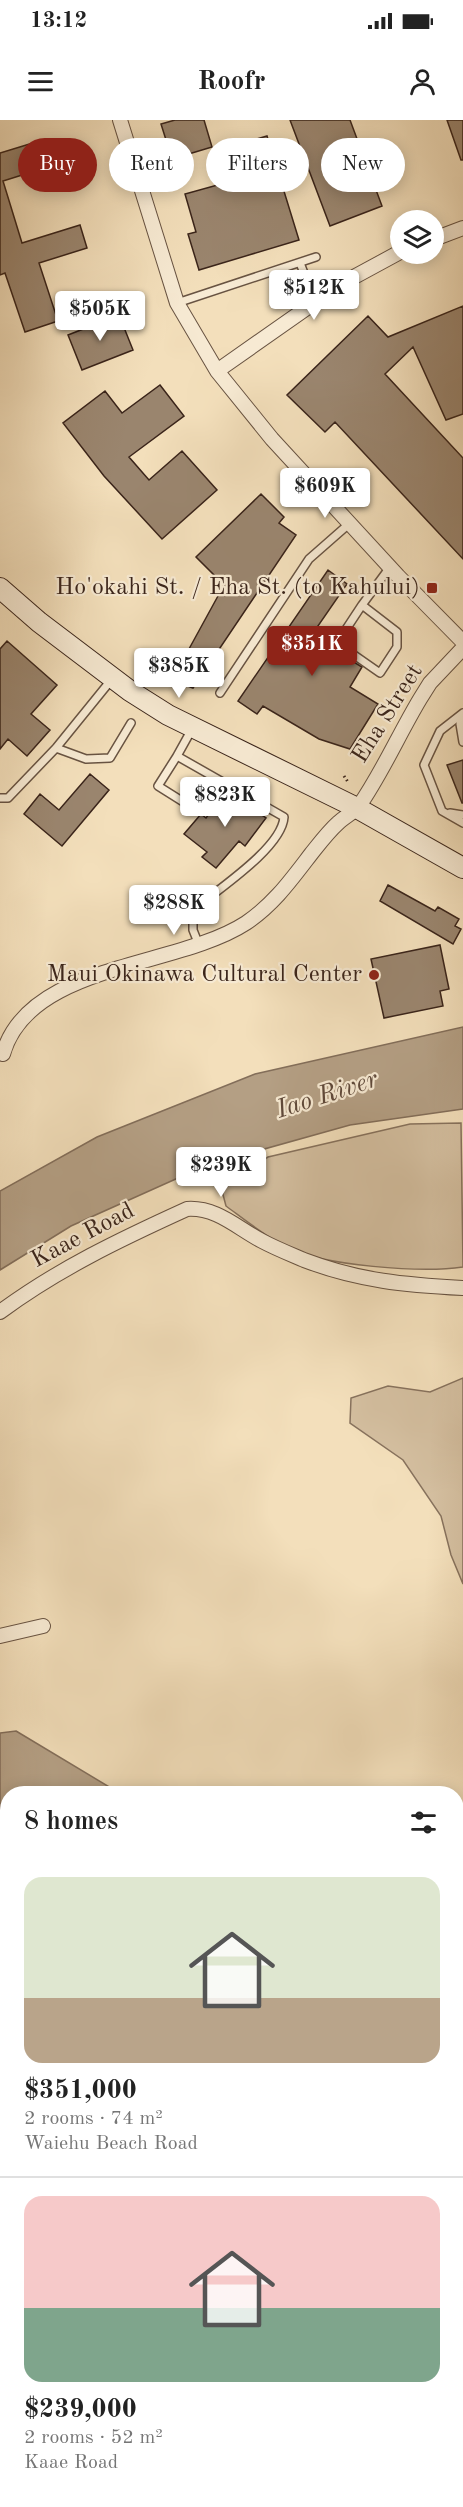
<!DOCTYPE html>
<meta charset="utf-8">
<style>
:root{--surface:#fff;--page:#f6f6f6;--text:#222;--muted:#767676;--line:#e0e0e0;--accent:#8f2418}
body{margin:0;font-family:"Old Standard TT",serif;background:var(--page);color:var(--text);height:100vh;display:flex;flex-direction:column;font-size:22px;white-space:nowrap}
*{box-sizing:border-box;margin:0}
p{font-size:20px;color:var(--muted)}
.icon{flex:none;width:33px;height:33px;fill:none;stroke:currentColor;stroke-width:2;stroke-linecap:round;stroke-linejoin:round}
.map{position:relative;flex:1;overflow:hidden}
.drawer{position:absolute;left:0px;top:1666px;width:464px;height:722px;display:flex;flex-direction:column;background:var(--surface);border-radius:24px 24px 0 0;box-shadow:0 3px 15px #0003}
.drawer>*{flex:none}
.guide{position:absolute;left:18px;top:18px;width:428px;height:54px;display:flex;gap:12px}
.buttons{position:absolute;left:390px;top:90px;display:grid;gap:12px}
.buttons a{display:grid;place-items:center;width:54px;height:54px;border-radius:50%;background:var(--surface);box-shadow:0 3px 15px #0003;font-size:30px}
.price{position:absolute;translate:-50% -51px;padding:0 14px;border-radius:6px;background:#fff;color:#222;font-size:20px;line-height:39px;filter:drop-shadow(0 2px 3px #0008)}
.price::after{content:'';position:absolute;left:50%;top:36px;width:18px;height:14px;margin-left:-9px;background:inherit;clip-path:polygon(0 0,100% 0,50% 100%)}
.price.on{background:var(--accent);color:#fff}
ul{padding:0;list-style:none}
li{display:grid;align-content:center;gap:12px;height:318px;padding:0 24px}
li+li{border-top:2px solid var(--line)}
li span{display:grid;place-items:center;height:186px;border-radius:18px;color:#555}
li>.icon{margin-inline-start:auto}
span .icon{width:108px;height:108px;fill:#fffc;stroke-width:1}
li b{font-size:26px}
h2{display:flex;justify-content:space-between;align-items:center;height:72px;padding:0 24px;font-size:26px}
.pill{padding:0 21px;border-radius:27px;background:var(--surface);box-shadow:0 3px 15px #0003;font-size:21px;line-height:54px}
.pill.on{background:var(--accent);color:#fff}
.status{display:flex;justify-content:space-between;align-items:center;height:42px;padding:0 30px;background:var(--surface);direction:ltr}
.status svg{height:16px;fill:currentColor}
header{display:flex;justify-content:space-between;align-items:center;height:78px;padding:0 24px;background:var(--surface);font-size:27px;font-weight:800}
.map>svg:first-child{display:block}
.green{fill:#d4bfa0;stroke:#87725d;stroke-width:1.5}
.water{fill:#b49f84;stroke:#836e5a;stroke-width:1.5}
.building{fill:#9a856e;stroke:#3a241a;stroke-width:1.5}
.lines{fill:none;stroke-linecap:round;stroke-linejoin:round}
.lane-casing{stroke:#685342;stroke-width:10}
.street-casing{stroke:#685342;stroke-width:16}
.secondary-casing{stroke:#3a241a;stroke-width:22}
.path{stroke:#3a241a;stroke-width:3;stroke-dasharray:1.5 3;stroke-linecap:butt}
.lane{stroke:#f7ead3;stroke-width:7}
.street{stroke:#f7ead3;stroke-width:14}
.secondary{stroke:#f7ead3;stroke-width:20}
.poi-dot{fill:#8f2418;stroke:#f7ead3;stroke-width:2}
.labels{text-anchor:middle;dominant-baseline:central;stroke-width:4.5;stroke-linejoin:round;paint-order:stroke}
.poi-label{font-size:24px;fill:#3a241a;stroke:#f7ead3;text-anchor:end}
.street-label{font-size:24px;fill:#3a241a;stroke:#f7ead3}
.water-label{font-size:26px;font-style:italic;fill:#5f493a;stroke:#f7ead3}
</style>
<div class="status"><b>13:12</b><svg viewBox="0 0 49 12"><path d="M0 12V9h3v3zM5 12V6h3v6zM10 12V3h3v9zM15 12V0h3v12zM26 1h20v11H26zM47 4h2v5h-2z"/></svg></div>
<header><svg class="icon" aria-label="menu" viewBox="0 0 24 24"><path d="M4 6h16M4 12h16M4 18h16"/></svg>Roofr<svg class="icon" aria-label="person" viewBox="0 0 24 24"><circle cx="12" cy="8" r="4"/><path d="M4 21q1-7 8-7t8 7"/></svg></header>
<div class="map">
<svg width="463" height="2387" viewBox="0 0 463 2387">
<rect width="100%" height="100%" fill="#f3dfbb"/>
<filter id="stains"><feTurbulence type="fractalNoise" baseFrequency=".00333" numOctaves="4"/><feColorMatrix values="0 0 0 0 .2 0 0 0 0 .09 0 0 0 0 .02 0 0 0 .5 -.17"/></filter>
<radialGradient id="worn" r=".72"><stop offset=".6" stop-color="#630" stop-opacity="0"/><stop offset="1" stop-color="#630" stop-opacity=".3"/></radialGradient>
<!-- green -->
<path class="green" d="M461,1003L463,1147C422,1153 323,1146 286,1127C265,1116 245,1100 226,1086L221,1067L268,1037L410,1004Z
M463,1258V1464L451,1435L441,1396L403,1340L350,1303L351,1278L388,1266L430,1272Z"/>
<!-- water -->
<path class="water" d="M463,907V989L350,1005L207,1045L71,1106L0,1150V1071L97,1017L255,954Z
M16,1611L121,1674H8V2380H456V1995L463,2004V2387H0V1613Z"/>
<!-- building -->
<path class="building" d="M175,0H204L212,27L172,39L161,4Z
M290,0H350L382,86L330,106Z
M447,0H463V40H461Z
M267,16L299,120L199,150L188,114L196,112L185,74L232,61L222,29Z
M46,19L54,45L3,61L22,123L80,105L87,128L39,143L58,201L25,212L5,153L0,155V33Z
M463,186V294L446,300L413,227L385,254L463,338V439L335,302L325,312L287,275L368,196L388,217Z
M119,195L133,230L82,250L68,215Z
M160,265L184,296L129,337L149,360L182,331L217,370L162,419L104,356L63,303L105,271L122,293Z
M261,374L284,397L279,403L296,415L193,568L172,560L224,465L196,437Z
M328,450L347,464L311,516L362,547L350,567L378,584L350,629L319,619L263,586L257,594L238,581Z
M7,521L57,565L31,594L50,610L27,636L8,619L0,629V529Z
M463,640V683H462L447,645Z
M90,654L109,670L62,726L24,694L40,674L59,690Z
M227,671L266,698L245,726L239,721L216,748L202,737L207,732L184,714L201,694L206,698Z
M388,765L435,791L438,787L459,799L455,806L461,809L453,824L380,781Z
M440,825L449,869L440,871L443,886L384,898L371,839Z"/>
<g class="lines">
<!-- lane casing -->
<g class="lane-casing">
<path id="lane" d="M300,143L315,181
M177,183L316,137
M362,485L337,523L380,553L397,527V512L362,485L390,447
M220,573L309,439L350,403
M463,593L440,611L424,645L442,691L463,703
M463,595L460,604L463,622
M192,609L177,636L284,697C282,728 217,770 193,790V810L199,825
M56,628L86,639L110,638L131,603
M177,636L158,666L193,688L213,657
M0,678H8L56,628L112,559
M450,693L463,695"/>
</g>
<!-- street casing -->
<g class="street-casing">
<path id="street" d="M120,0L177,183L217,251L272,319L398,456L463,522
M434,119L463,108
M217,251L341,164L400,132
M3,934C29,843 177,848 246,803C274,784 291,760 311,734C319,724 328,712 338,703C344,697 353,693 359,686C382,653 399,614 420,579L430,563L463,528
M0,1192C58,1149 121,1119 187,1089C217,1087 237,1108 262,1121C275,1128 290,1134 304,1140C359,1161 406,1165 463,1168
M0,1516L43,1506"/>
</g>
<!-- secondary casing -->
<g class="secondary-casing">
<path id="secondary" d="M0,468L39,502L130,571L168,595L357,688L463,748"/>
</g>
<!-- path -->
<path class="path" d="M344,656L348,662
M332,1673L333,1674
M456,1718H463
M456,1789L463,1791"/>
<!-- lane -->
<use href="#lane" class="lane"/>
<!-- street -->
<use href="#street" class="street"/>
<!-- secondary -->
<use href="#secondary" class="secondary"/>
</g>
<!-- markers -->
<g class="poi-dot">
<rect x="426" y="462" width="12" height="12" rx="3"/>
<circle cx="374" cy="855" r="6"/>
</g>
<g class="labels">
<!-- poi labels -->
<g class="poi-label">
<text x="420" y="468">Ho'okahi St. / Eha St. (to Kahului)</text>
<text x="362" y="855">Maui Okinawa Cultural Center</text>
</g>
<!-- street labels -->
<g class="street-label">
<text transform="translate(388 594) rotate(-58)">Eha Street</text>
<text transform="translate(83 1116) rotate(-28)">Kaae Road</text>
</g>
<!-- water labels -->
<g class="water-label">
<text transform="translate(327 975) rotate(-18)">Iao River</text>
</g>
</g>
<rect width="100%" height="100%" filter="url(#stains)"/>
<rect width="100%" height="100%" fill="url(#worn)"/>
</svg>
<div class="buttons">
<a><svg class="icon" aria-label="layers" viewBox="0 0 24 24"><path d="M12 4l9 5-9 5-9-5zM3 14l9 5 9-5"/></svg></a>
</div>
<b class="price" style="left:314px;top:201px">$512K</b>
<b class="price" style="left:100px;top:222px">$505K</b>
<b class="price" style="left:325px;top:399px">$609K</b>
<b class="price on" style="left:312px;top:557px">$351K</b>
<b class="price" style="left:179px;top:579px">$385K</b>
<b class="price" style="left:225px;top:708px">$823K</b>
<b class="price" style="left:174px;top:816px">$288K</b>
<b class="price" style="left:221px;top:1078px">$239K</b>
<div class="guide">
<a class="pill on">Buy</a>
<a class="pill">Rent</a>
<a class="pill">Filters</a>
<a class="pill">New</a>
</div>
<section class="drawer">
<h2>8 homes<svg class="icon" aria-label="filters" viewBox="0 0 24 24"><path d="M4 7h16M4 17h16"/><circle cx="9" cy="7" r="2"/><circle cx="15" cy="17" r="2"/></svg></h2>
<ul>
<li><span style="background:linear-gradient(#dfe7d0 65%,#b9a48a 0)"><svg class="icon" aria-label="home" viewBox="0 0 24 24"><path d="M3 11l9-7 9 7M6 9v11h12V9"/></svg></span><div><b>$351,000</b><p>2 rooms · 74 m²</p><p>Waiehu Beach Road</p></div></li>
<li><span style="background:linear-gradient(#f6c9c9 60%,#7fa58c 0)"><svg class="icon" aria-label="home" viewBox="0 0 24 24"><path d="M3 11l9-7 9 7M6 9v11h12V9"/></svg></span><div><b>$239,000</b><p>2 rooms · 52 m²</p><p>Kaae Road</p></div></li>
</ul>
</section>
</div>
